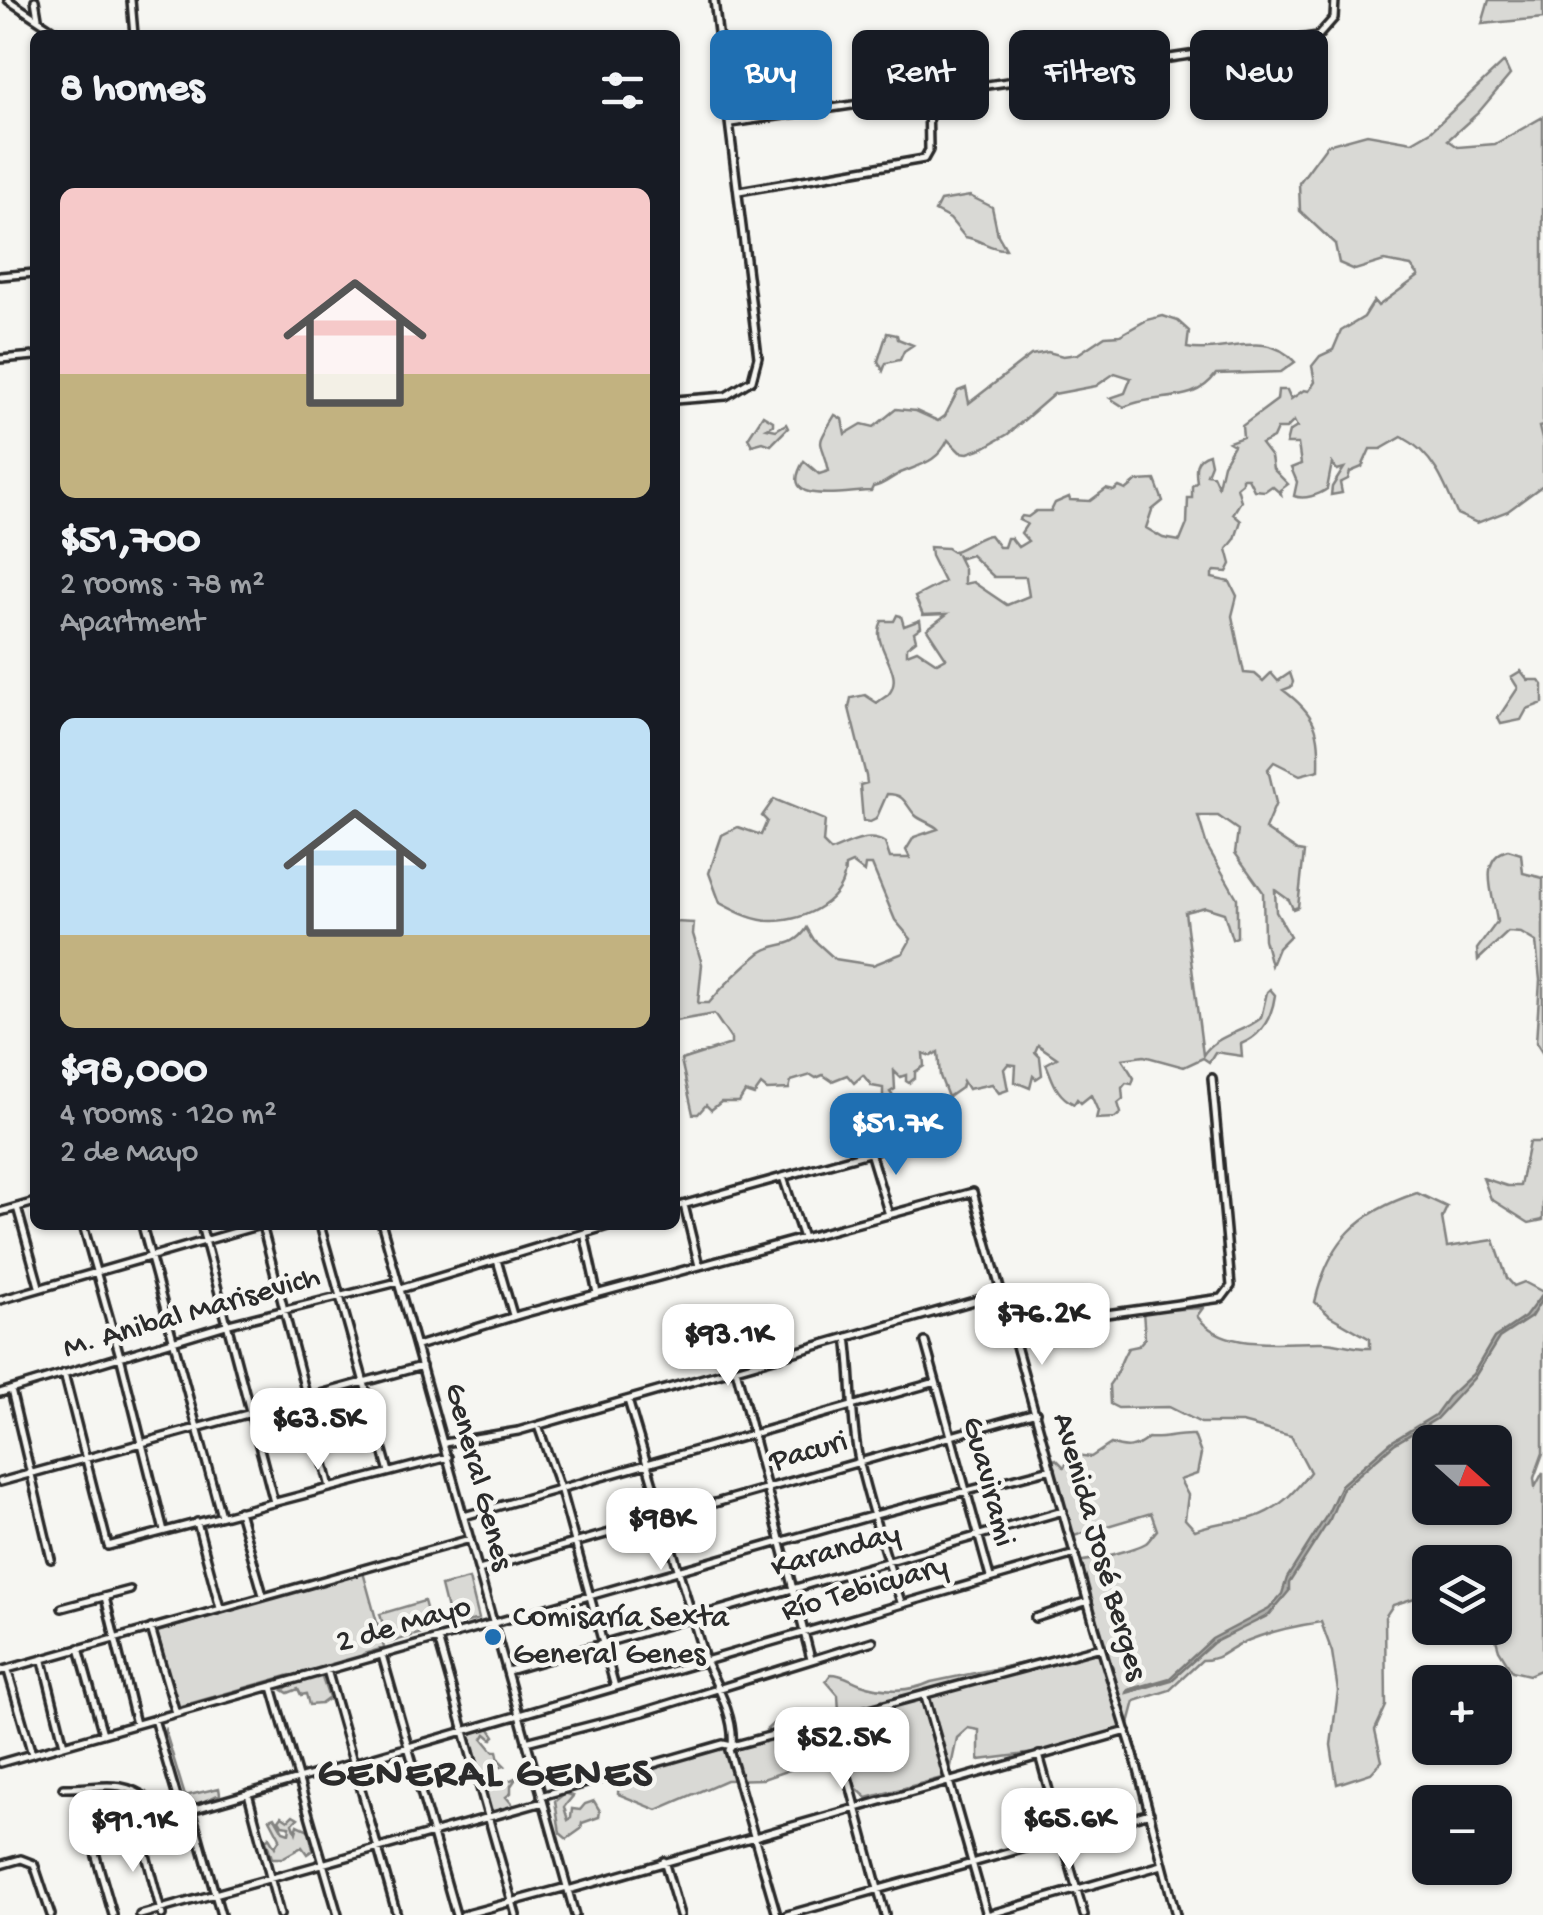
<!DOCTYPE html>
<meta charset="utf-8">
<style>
:root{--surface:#171b24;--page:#242831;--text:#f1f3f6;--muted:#9ea1a6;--accent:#1f6fb2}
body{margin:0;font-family:"Gochi Hand",sans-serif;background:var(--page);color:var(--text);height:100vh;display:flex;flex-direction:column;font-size:38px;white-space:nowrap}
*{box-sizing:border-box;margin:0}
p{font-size:32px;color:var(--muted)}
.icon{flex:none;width:55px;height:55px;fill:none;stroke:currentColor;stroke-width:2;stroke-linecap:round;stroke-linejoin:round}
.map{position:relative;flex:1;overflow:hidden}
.sheet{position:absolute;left:30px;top:30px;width:650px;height:1200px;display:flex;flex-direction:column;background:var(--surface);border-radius:15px;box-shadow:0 2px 8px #0004}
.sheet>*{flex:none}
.hud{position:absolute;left:710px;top:30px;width:682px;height:90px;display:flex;gap:20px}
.needle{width:65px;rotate:111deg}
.controls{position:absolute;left:1412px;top:1425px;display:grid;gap:20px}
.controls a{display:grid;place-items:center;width:100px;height:100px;border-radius:15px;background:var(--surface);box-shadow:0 2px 8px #0004;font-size:50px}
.price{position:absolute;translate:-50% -85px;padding:0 22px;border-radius:20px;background:#fff;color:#222;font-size:32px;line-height:65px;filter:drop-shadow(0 2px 5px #0008)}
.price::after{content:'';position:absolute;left:50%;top:60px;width:30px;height:22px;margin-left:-15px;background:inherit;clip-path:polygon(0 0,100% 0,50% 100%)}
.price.active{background:var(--accent);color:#fff}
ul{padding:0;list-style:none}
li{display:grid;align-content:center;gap:20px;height:530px;padding:0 30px}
li span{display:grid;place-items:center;height:310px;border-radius:15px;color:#555}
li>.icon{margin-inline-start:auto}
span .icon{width:180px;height:180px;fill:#fffc;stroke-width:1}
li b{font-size:42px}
h2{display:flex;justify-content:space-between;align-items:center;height:120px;padding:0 30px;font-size:42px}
.tag{padding:0 35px;border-radius:15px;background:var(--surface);box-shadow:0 2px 8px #0004;font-size:35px;line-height:90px}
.tag.active{background:var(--accent);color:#fff}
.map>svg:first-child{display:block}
.green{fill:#d9d9d5;stroke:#828280;stroke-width:2.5;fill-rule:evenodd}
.water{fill:#aeaeab;stroke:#7a7a78;stroke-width:2.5}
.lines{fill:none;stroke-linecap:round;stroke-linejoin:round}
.minor-casing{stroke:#2b2b2b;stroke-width:12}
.minor{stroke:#f6f6f2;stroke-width:5}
.poi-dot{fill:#1f6fb2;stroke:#f6f6f2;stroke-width:4}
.labels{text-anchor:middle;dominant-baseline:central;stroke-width:9;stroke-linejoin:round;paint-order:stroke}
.street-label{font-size:32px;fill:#2b2b2b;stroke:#f6f6f2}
.poi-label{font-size:32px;fill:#2b2b2b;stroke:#f6f6f2;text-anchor:start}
.district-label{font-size:42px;font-weight:bold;letter-spacing:2.5px;fill:#2b2b2b;stroke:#f6f6f2}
</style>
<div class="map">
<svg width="1543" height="1915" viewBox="0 0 1543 1915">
<rect width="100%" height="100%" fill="#f6f6f2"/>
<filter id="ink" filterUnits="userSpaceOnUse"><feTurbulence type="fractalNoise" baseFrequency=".01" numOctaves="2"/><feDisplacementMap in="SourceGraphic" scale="20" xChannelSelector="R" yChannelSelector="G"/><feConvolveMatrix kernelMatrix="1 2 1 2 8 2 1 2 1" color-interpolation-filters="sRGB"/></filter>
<g filter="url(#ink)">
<!-- green -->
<path class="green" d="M1489,0H1543V18L1482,24Z
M1504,62L1510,75L1478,113L1448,140L1458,147L1495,144L1543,117V426L1539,427L1543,443V485L1508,511L1477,523L1457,514C1445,484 1433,453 1402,437L1381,449H1370L1362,467L1350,472L1348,479L1340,483L1342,493L1331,495L1332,487L1344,468L1337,470L1332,463L1327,489C1319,495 1304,500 1294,496L1297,482L1291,468L1301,464L1298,444H1286L1289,432L1297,427L1294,421L1286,429H1277L1273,438L1261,444L1271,457L1273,469L1288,484L1280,490L1281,494L1272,486L1265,491L1254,490L1248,478H1242V483L1237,487L1241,501L1233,514L1241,521L1235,539L1227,549L1231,564L1227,572L1215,571L1212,574V578L1230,582L1237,596L1232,616L1244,673L1255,674L1263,681L1271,673L1278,681L1290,673L1293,682L1291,687L1283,690C1317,715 1320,730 1319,770L1300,775L1274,762L1268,769L1276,803L1265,829L1298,851L1304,852L1298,907L1293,909L1289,900L1275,890L1276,912L1290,936L1278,948L1271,965L1264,939L1263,892L1235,853L1238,830L1218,816H1198L1207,846L1237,898V937L1232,939L1224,913L1205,907L1185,912L1203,1055C1217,1034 1241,1034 1261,1018L1267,992L1270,989L1275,995C1272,1017 1263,1035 1241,1044L1242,1056L1215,1052L1209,1062L1203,1058L1184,1067L1144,1056L1122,1059L1134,1078L1132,1084L1126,1083L1122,1088L1123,1099L1118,1103L1121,1113L1115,1118L1096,1119L1098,1111L1091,1095L1081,1103L1077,1099L1074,1104C1055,1095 1053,1079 1046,1064L1057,1058L1038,1045L1035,1052L1040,1057L1042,1075L1036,1079L1033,1076L1030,1088L1015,1082L1016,1065L1008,1064L1004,1069L1008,1090L999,1093L992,1084L968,1089L963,1081L961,1088L948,1097L940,1076L938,1052L931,1056L923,1053L924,1066L915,1072V1078L909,1083L906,1081V1075L900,1077L894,1071L895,1089L890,1092L893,1096L886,1109L882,1110L880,1105L883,1100V1088L872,1086L863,1075L854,1083L847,1075L832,1081L823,1075L816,1078L811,1075L791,1081L789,1089L767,1090L761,1085L754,1095L745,1092L739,1102H721L711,1110L706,1105L698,1114H693L681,1060L731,1044V1039L714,1014L675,1021V922L694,923L693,934L702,964L698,1003H709C724,985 742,967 760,953C776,941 793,950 807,928L814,940L835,959L873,965L903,953L911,939L895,920L872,865H865L864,872L852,863L845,866C845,901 806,920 774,921C755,922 737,912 720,903L709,873L722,835L738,827L761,835L767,821L762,816L774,799L825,820L823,843L831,851C849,844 868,832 885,843L890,858H910L906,850L914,837L938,829C932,823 921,821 915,815C905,804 905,794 887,794L876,819L870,822L863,821L860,785L867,783L866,776L849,708L851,698L865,695L877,703C880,700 884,698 888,695C908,672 868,646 882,621H894L897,615L901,616L904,626L920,620L921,627L914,632L916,640L907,647V654L917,650L937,663L946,658L927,629L947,614L923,615L915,597L944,582L931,556L930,547L947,548L955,553L954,551C967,547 980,535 990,535L999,547H1004L1007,538H1011L1018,547L1028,541L1021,533L1027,524L1019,520L1022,516L1028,517L1036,511H1051L1055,503L1069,497L1070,500L1090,501L1106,489L1114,491L1119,487L1126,490L1137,481L1155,480L1163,501L1152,510L1146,528L1163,538L1180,541L1187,524L1188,498H1192V486L1197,482C1195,469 1194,458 1209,454L1211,464L1207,474L1213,475L1218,486L1223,464L1234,445L1229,442L1243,437L1242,426L1277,400L1278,390H1287L1291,399L1304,390L1309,391L1315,382L1312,366L1320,356L1333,350L1341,331L1364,317L1374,301L1378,306L1419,276L1411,266L1384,261L1355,270L1339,263L1335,244L1300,211L1299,183L1327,145L1367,134L1412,142L1431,131ZM957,555L961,558L971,555L994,577H1026L1029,596L1007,605L973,582L964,584V569Z
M970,196L992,207L998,235L1006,249C991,250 980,239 965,237L950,219L935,211L940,201Z
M1163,316L1178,321L1189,331L1187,348C1224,355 1266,328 1295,362L1281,372L1216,374C1193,406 1157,392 1124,407L1110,398L1125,393L1131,378L1115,373L1096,386L1054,394L1008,434L985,447L968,453L960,452L948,440C938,461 923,464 903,472C892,476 885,485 873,487L871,491C847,491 775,508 804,461L819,474L829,471C822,436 813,451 835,415L842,419L845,434L862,424L874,427L896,409L916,411L938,421L945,416L958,391L966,388L969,403L1031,355L1048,352L1063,356L1078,354L1105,336L1120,335L1147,320Z
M887,333L897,335L898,339L913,345L904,351L900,360L886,363L883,371L878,361Z
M763,415L773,421V425L767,428L776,430L786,424L788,428L771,445L763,442L752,445L748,438Z
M1521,671L1528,680H1539L1543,685V703L1527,709L1521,720L1501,724L1498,718L1518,688L1511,677Z
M1508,850L1521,854L1523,873L1543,878V1054L1536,1043L1540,980L1536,942L1521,933L1508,932L1478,960L1477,949L1497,922C1495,900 1476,858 1508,850Z
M1529,1142H1543V1220L1529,1223L1491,1199L1483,1178L1507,1186H1520Z
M1417,1193L1447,1207L1442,1218L1447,1247L1494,1240L1507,1278L1514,1286L1524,1282L1543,1292V1453L1534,1478L1535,1487L1543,1472V1669L1529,1675L1512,1671L1499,1650L1495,1636V1562H1430V1593L1393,1605L1385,1617L1386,1706L1375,1730L1382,1761L1371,1773L1337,1784L1331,1745L1338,1691L1332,1652L1321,1622C1294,1626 1264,1633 1240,1644C1225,1651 1220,1660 1202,1660L1170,1690L1135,1701L1127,1731L1058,1750L979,1760V1730L968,1728L957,1738L949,1776L867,1798L824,1758L763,1779L726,1780L657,1810L618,1794L619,1773L628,1778C650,1773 669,1762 691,1756C713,1749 754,1746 771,1737L766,1730L775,1722L839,1712L838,1695L826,1681L831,1674C843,1674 850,1680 861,1684C884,1692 910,1692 931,1682L1101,1647L1079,1561C1089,1562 1138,1548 1146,1543C1150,1540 1153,1534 1157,1530L1151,1513L1074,1536L1049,1462L1056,1459L1064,1467L1067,1463V1454L1091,1457L1111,1444C1126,1450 1136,1449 1148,1438C1164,1440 1176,1434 1194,1435L1201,1454L1197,1474L1180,1480L1188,1495L1185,1519L1195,1530C1217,1521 1232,1523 1252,1518C1278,1510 1294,1493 1310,1472L1291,1436L1242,1423H1201L1169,1407L1118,1408L1110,1404L1109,1385C1118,1374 1120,1361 1128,1348L1138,1346L1145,1338L1143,1311L1203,1308L1197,1316C1224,1353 1283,1341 1323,1342C1340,1342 1352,1349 1370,1348V1339L1330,1316L1315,1302C1329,1241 1358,1212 1417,1193ZM1430,1442H1495V1508H1430Z
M363,1572L384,1648L363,1654L359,1660L342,1661L334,1667L327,1665L317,1672L310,1670L295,1678L290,1675L178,1707L157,1632Z
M469,1579L479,1619L451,1626L441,1586Z
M424,1601L432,1630L388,1643L380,1614Z
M321,1675L329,1698L321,1704L309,1705L306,1694L301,1695L298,1689L288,1693L283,1690L292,1683Z
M488,1726L495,1736L492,1739L486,1734L483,1739L493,1751H497L499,1760L505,1766L478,1774L466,1738L470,1733Z
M165,1730L185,1796L219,1788L220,1794L198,1804H183L162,1738Z
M517,1777L511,1786V1793L506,1797L513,1805L511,1808L491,1815L486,1789L493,1784L497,1787Z
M565,1793L573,1796L564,1807L568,1820L571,1818L572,1809L580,1810L585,1804L594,1801L600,1811L599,1817L582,1823L581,1829L567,1839L560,1833L555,1801Z
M293,1815L298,1818L293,1823L296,1832L298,1825L309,1830L313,1850L307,1854L302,1847L282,1858H272L266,1840L269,1837L275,1847L280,1838L270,1819L275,1817L283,1831L289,1833L290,1826L282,1825L279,1820L282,1816L288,1820Z"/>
<!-- water -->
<path class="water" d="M1541,1296L1542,1299L1531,1317L1499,1338L1474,1378L1436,1419L1394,1444L1343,1488L1330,1519L1289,1583V1591L1269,1615L1213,1643L1172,1680L1127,1693L1128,1690L1170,1678L1212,1639L1269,1609L1282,1594L1287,1578L1327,1515L1341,1485L1391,1442L1435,1415L1448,1397L1473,1374L1494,1338L1525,1317Z"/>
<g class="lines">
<!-- minor casing -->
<g class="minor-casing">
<path id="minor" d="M8,0L61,35
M35,0L38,18
M131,0L134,35
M731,123L1318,36L1334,18L1335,0
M739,191L924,159L929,150L928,93
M0,276L35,273
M0,359L35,356
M675,400L726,396L752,380L758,357L714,0
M870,1152L889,1215
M783,1177L803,1238
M684,1205L699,1266
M17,1207L39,1286
M675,1207L940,1133
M0,1212L35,1202
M83,1225L120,1356L164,1531
M142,1225L221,1516
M201,1225L274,1502
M262,1225L330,1487
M320,1225L389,1472
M382,1225L575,1915
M584,1233L597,1293
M497,1260L513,1315
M400,1289L611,1225
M0,1300L260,1225
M1012,1327L1222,1298L1231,1286L1212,1078
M847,1337C853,1378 850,1419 859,1460C870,1508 886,1556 901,1602
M925,1342L990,1577
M417,1346L522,1314L973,1192L1094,1624L1136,1762L1176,1915
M736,1369L811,1659
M64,1373L108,1546L448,1457
M11,1390L51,1559
M0,1393L229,1324L398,1282
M538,1426L561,1491L615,1687
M444,1443L518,1431L1002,1293
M0,1482L422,1366
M239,1511L263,1595
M464,1516L936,1382
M197,1522L220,1608
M479,1570L1036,1412
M105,1597L136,1724
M62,1608L130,1590
M1035,1618L1088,1601
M151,1628L176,1713
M438,1639L516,1915
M79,1648L103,1734
M382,1655L456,1915
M43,1661L64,1745
M327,1670L397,1915
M0,1671L470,1539
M8,1671L32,1754
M508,1671L1063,1511
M272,1687L338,1915
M925,1697L987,1915
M154,1719L181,1811
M833,1721L885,1915
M526,1742L643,1712L873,1641
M1039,1755L1084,1915
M0,1763L875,1515L1051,1469
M63,1788C99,1789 119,1777 151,1801L156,1820
M248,1793L280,1915
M541,1796L723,1744L732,1746C735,1717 717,1686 705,1660L628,1400
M191,1809L221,1915
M138,1825L162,1915
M664,1861L680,1915
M0,1865L21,1859L34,1864L51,1915
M568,1890L1127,1731
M113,1915L91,1839L1075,1554
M140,1915L543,1802
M463,1915L567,1887
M777,1915L729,1750L732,1746L1101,1647
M787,1915L1150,1813
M987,1915L1162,1865"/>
</g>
<!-- minor -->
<use href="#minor" class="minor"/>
</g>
</g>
<!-- markers -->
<circle class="poi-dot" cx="493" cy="1637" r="10"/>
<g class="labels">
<!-- street labels -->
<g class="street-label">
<text transform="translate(192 1314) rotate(-16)">M. Anibal Marisevich</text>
<text transform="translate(809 1453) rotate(-16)">Pacuri</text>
<text transform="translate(477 1477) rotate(75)">General Genes</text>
<text transform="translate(987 1482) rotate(75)">Guavirami</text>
<text transform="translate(1098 1547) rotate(74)">Avenida José Berges</text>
<text transform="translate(836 1552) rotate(-16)">Karanday</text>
<text transform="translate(865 1590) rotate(-16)">Río Tebicuary</text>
<text transform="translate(404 1626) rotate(-16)">2 de Mayo</text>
</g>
<!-- poi labels -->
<g class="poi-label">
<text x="513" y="1619">Comisaría Sexta<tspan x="513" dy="37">General Genes</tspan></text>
</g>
<!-- district labels -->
<g class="district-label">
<text x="486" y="1776">GENERAL GENES</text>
</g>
</g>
</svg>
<div class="controls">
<a><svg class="needle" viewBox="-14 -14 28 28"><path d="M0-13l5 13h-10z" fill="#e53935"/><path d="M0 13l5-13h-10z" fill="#9ea1a6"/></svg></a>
<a><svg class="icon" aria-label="layers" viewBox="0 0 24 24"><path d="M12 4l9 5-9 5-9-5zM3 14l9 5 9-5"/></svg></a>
<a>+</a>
<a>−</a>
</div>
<b class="price active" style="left:896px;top:1178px">$51.7K</b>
<b class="price" style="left:1042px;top:1368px">$76.2K</b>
<b class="price" style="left:728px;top:1389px">$93.1K</b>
<b class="price" style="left:318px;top:1473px">$63.5K</b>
<b class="price" style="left:661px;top:1573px">$98K</b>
<b class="price" style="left:842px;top:1792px">$52.5K</b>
<b class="price" style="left:1069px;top:1873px">$65.6K</b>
<b class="price" style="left:133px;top:1875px">$91.1K</b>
<div class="hud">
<a class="tag active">Buy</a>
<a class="tag">Rent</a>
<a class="tag">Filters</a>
<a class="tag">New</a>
</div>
<section class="sheet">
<h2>8 homes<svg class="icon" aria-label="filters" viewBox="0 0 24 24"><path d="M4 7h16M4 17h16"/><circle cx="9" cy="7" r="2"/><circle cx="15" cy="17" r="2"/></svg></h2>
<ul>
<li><span style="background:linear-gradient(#f6c9c9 60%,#c2b280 0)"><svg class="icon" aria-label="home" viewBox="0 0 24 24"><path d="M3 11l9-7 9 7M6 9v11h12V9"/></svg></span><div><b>$51,700</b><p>2 rooms · 78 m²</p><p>Apartment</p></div></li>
<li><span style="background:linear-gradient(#bfe0f5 70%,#c2b280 0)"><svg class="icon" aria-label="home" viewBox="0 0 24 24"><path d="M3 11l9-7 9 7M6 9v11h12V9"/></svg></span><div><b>$98,000</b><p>4 rooms · 120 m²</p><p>2 de Mayo</p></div></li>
</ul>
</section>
</div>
